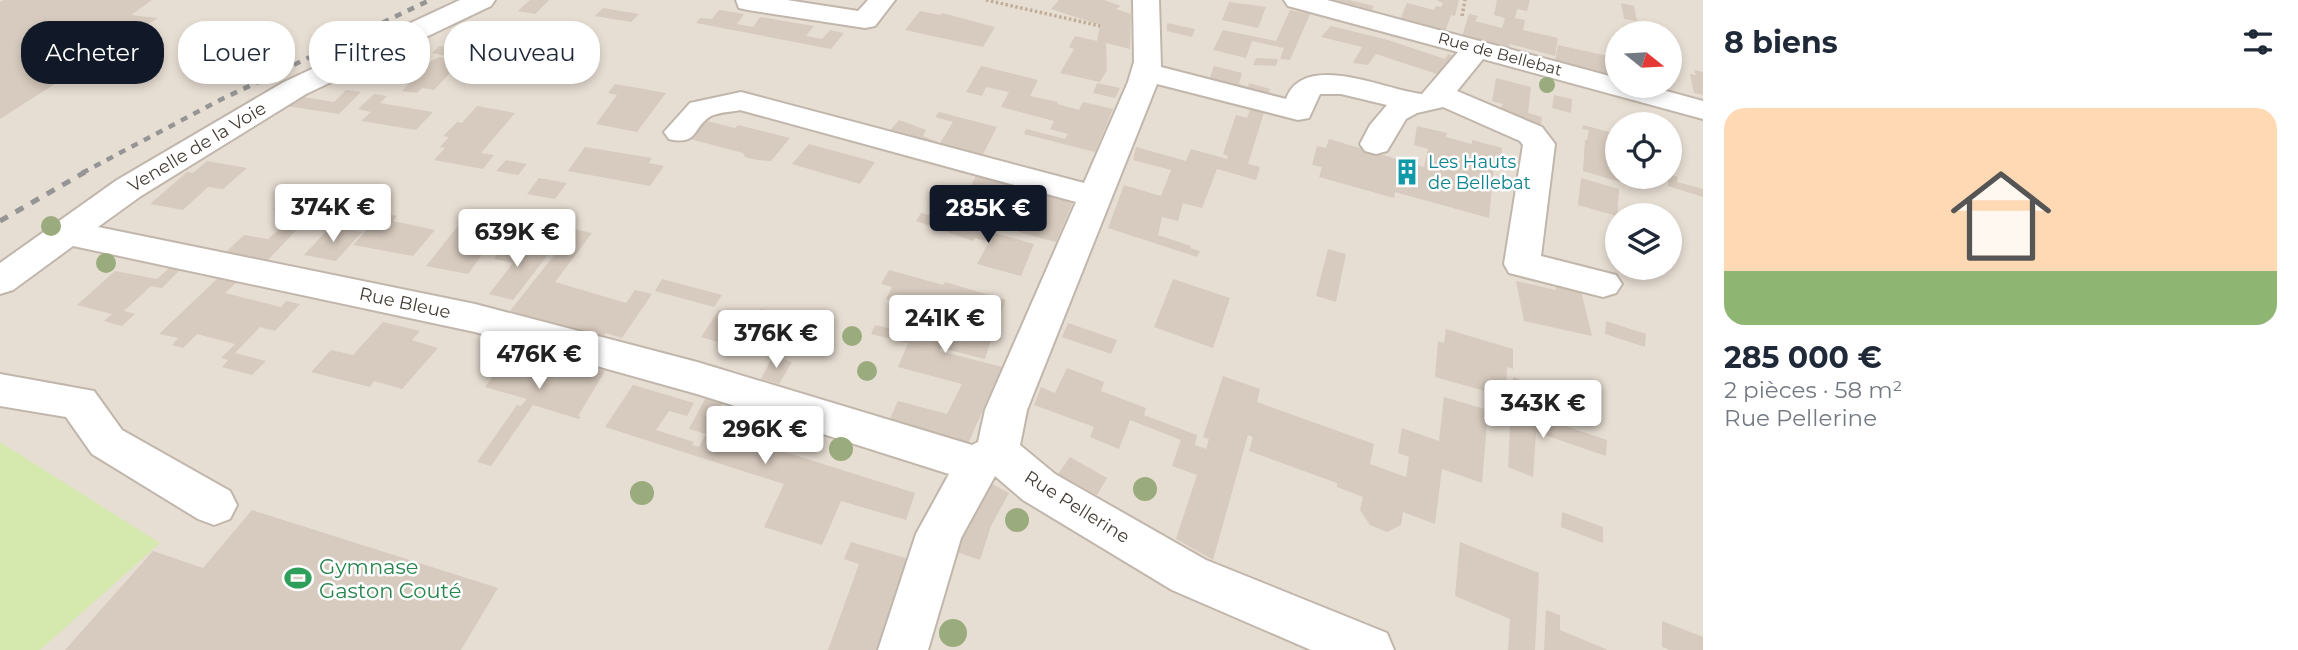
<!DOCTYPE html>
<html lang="fr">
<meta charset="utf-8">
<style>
:root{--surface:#fff;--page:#f6f6f7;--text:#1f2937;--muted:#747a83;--line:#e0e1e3;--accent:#111827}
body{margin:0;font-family:Montserrat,sans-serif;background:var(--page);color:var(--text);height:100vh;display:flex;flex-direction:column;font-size:26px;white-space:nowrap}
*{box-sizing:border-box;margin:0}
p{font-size:23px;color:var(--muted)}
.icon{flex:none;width:38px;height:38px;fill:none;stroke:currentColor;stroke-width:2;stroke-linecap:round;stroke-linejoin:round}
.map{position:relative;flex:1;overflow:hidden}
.details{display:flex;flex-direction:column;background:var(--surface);width:595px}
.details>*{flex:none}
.guide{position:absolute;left:21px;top:21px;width:665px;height:63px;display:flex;gap:14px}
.needle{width:46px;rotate:108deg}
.buttons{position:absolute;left:1605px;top:21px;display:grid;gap:14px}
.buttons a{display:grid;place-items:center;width:77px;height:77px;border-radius:50%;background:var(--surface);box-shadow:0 4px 10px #0003;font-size:35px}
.price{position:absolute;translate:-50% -60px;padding:0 16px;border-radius:7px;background:#fff;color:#222;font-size:23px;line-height:46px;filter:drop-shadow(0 2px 4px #0008)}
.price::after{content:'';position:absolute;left:50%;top:42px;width:21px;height:16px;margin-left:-10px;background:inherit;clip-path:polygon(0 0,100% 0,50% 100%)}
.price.current{background:var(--accent);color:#fff}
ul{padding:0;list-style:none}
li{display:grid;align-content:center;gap:14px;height:371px;padding:0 21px}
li+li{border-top:2px solid var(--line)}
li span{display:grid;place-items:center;height:217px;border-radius:21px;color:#555}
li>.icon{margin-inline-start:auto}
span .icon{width:126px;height:126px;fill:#fffc;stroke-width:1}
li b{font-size:30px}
h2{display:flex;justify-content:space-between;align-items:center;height:84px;padding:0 21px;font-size:30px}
.pill{padding:0 24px;border-radius:28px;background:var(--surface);box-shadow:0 4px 10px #0003;font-size:24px;line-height:63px}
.pill.current{background:var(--accent);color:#fff}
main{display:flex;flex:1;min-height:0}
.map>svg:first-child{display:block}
.residential{fill:#e7ded3;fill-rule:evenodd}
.green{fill:#d5e8ae}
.building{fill:#d7cabe}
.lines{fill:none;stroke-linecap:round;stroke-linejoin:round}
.minor-casing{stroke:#c1b6ab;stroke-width:4}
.path{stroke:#c0ad99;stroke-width:3.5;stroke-dasharray:2.5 2.5;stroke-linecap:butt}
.minor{fill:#fff;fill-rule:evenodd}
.rail-far1{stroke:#959595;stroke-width:4.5;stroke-dasharray:7 7;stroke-linecap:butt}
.rail{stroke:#959595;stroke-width:5;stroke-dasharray:9 9;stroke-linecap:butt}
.tree{fill:#9aac7d}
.labels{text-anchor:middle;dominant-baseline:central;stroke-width:5;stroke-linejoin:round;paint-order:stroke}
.far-street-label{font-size:16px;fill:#453d35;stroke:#fff}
.street-label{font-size:18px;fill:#453d35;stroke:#fff}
.culture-label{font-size:18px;fill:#0d838f;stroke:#fff;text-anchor:start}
.near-leisure-label{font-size:21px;fill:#27864d;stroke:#fff;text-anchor:start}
</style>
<main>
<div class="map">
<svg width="1703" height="650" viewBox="0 0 1703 650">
<rect width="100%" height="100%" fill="#f3ede5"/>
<!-- residential -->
<path class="residential" d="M0,0H1703V650H0ZM1617,33H1670V86H1617ZM1617,124H1670V177H1617ZM1617,215H1670V268H1617Z"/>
<!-- green -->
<path class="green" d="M0,442L160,543L40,650H0Z"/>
<!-- building -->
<path class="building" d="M4,0H152L131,15L158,18L0,119V2Z
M530,0H549L535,14L518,11Z
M1059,0H1104L1121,6L1116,9L1131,14L1130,49L1106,43L1107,70L1100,82L1060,73L1074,49L1069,47L1075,36L1097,41L1100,25L1051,9Z
M1335,0H1349L1374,6L1372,10Z
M1436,0H1459L1455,16L1451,15L1445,32L1400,20L1407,3L1434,10L1436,6L1441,7L1443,3Z
M1497,0H1530L1527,11L1517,9L1515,18L1525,20L1523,30L1558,38L1555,56L1510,44L1509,48L1462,36L1469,14L1478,16L1475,21L1502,28L1505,18L1494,15Z
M1229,2L1266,7L1258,28L1222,20Z
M1621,3L1634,6L1637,21L1624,19Z
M603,8L639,14L631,22L595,16Z
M719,10L744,14L737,24L753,27L760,17L814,26L806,36L822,39L830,30L844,33L831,49L696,23L700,18L712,19Z
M1290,10L1310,14L1290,60L1280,59L1284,48L1252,41L1246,58L1213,50L1223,30L1276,41Z
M920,11L940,15L942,13L995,27L983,47L905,30Z
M1167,23L1195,29L1192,37L1167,31Z
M1331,26L1388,40L1445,59L1448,54L1457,57L1443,76L1376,54L1368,65L1353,63L1362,47L1321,37Z
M545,36L588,45L555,79L525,73L545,52L531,49Z
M1558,45L1617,58V76L1555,60Z
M439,46L459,49L451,57L432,53Z
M439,57L462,61L465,58L492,63L479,77L451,72L434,90L422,88L417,93L402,91L431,61Z
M1256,58L1278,59L1276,66L1253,65Z
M981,66L1038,80L1030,96L1058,102L1057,104L1079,110L1083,102L1113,109L1095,152L1024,134L1026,129L1065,139L1068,134L1050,129L1054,121L1001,107L1009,92L986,87L982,96L966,92Z
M1214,66L1242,73L1239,84L1248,87L1249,83L1270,89L1267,97L1208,83Z
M1694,70L1703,72V95L1694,93L1690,74L1696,75Z
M1496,78L1531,87L1528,113L1542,117L1540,133L1498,112L1503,104L1492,101Z
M1097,83L1120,88L1115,98L1093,93Z
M615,84L666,93L637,132L596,124L617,95L608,93Z
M346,90L361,92L339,114L286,106L303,97L334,102Z
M374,94L387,96L380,103L433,112L416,130L361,121L371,112L358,109Z
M1554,95L1572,99L1571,113L1552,108Z
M477,106L515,113L481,153L494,155L483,169L434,160L445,148L440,147L449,137L443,136L457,122L462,123Z
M1266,106L1248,164L1260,167L1256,180L1217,169L1202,208L1183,203L1178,221L1162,217L1158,235L1191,246L1190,248L1200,251L1197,257L1108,228L1124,185L1161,196L1171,170L1133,160L1136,147L1186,161L1191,149L1227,159L1228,156L1223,154L1236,115L1247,118L1251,107Z
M939,112L997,127L981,158L887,134L899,120L926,130L923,136L940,143L953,122L935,117Z
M707,121L735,128L738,125L790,138L771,161L757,160L745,157L743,153L690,139Z
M1583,125L1617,134V177H1620V182L1583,171L1585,140H1587L1589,130L1582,129Z
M1417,126L1447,133L1446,137L1472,144V140L1502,148L1501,168L1494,166L1489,218L1395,192L1394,198L1319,177L1322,167L1312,165L1317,146L1326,148L1329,139L1424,167L1428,149L1414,145Z
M809,144L875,162L860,184L792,164Z
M585,147L652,158L649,163L664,166L650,186L568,171Z
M1670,150L1680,153L1679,166L1670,163Z
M506,160L527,164L518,175L496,171Z
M207,161L247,168L223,189L208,187L183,210L150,204L187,172L193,173Z
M978,172L1069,199L1068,202L1072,204L1056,242L1018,232L1028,211L1009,205L1011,199L970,188Z
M1670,175L1678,177L1677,182L1703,189V197L1668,186V180L1661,177Z
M539,178L567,183L555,199L527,194Z
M1581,178L1619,189L1617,216L1578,205Z
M283,198L335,208L319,225L304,222L267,261L226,252L244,235L268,239L281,228L287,229L301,214L273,209Z
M381,213L397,216L393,221L435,230L413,256L353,245Z
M921,213L1034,244L1021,276L977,264L989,242L975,238L973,241L916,221Z
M331,226L362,232L336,261L304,255Z
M458,226L498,233L468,274L426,266Z
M569,228L592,233L555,282L626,303L635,290L652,294L622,338L606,333L602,338L510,311L555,254L549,253Z
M507,243L550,252L513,300L489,294L513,263L494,259Z
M1328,249L1346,254L1336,302L1316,296Z
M169,268L180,270L162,288L151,286L124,311L135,314L122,326L104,321L112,314L77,305L115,271L157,279Z
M889,270L943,285L945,282L1006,300L998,319L923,296L919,307L950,316L952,313L996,323L985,359L941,348L940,351L1002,367L966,448L887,425L898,401L947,414L962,384L898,367L908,343L871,334L875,325L909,333L919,307L886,299L892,287L881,284Z
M1554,277L1579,283L1592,336L1524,321L1516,281L1556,290Z
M218,278L237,282L225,293L281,307L286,301L300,304L275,331L260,327L235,353L266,361L252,375L222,367L228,360L221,358L235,344L197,334L183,348L172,345L178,338L159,334Z
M662,279L722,295L714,307L655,291Z
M1173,279L1230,298L1213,348L1154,327Z
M761,309L779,314L766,336L759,334L748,351L701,337L719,310L754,320Z
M1606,321L1646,334L1645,347L1605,334Z
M383,322L420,331L412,340L438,348L402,389L374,381L370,387L311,372L331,350L353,355Z
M1068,323L1117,340L1111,354L1062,337Z
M1446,329L1513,349V369L1507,367L1506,397L1435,377L1438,341L1444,343Z
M514,348L605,371L578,416L581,417L579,419L533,405L491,466L477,462L517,405L521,406L527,399L485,387Z
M773,356L792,362L779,384L761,379Z
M1067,368L1104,382L1101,391L1146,408L1144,415L1197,435L1195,445L1206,449L1209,439L1203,437L1223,376L1260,389L1257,402L1374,444L1370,464L1406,477L1409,457L1398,453L1402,428L1439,441L1444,397L1488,410L1482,483L1442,469L1435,524L1403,512L1401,525L1387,532L1370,525L1360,510L1363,497L1337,487V483L1249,451L1253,437L1248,435L1213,560L1176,539L1197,475L1172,466L1181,440L1130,420L1119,449L1090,437L1094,427L1034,405L1041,387L1055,393Z
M1513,377L1530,383L1529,411L1511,405Z
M633,385L694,403L687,416L669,411L656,430L694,442L692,445L699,447L706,434L689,429L706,397L723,402L707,431L771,451L790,413L802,417L785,452L915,493L906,520L841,501L822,545L764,527L784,484L605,427Z
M1511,408L1607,440L1606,456L1536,432L1533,477L1508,467Z
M1070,457L1107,478L1097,495L1058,474Z
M985,480L1009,493L991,526L980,560L954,551Z
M252,510L498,588L461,650H65L153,551L203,568Z
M1562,512L1603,527V543L1561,527Z
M851,542L909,559L879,650H828L859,564L844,559Z
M1460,542L1539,573L1535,650H1508L1510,619L1455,596Z
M1546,610L1560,615V630L1608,650H1544Z
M1662,621L1703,637V650H1670L1662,647Z"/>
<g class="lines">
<!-- minor casing -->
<g class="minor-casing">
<path id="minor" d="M460,0H495L491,6L306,94L141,196L98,227L475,304L697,362L972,445L978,442L985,410L1076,202L740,110C732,112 719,112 711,116C692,127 699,146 669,139L664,132L690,103L741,92L1084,183L1128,82L1134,62L1133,0H1159L1161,67L1286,99C1304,50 1387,91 1422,94L1458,52L1288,6L1284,0H1327L1617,78V86H1648L1703,101V119L1483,59L1457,91L1542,127L1555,144L1541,256L1616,275L1622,284L1616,293L1603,297L1509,273L1504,264L1523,145L1520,141L1443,107L1417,113L1406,119L1387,151L1376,154L1365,151L1360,144L1370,125L1387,105L1341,94H1320L1309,118L1298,120L1157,84L1027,410L1020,445L1055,474L1206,560L1387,633L1394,650H1311L1172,590L1023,500L995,476L961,538L928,650H878L916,534L949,474L697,394L475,332L73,246L13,290L0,294V263L117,180L284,82Z
M736,0H787L858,11L868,0H895L875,26L865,28L748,10L739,8Z
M0,374L94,391L122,430L230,491L237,505L230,519L214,525L198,519L92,454L66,417L0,406Z"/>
</g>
<!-- path -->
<path class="path" d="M986,0L1100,26
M1462,16L1465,0"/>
<!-- minor -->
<use href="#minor" class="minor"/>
<!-- rail-far1 -->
<path class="rail-far1" d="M82,173L220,100L430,0"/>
<!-- rail -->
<path class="rail" d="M0,221L85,172"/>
</g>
<!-- trees -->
<g class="tree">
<circle cx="1547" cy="85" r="8"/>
<circle cx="51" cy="226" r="10"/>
<circle cx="106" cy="263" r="10"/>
<circle cx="817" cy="320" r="10"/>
<circle cx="852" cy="336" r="10"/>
<circle cx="867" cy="371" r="10"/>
<circle cx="841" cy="449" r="12"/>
<circle cx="1145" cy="489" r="12"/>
<circle cx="642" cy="493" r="12"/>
<circle cx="1017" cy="520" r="12"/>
<circle cx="953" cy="633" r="14"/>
</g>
<!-- icons -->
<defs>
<g id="building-bare" transform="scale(2.1)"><path d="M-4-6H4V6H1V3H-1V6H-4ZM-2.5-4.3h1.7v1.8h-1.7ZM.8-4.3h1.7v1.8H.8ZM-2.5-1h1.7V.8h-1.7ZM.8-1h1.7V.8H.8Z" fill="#0f9aa8" stroke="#fff" stroke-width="2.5" paint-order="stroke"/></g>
<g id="stadium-bare" transform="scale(2.1)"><path d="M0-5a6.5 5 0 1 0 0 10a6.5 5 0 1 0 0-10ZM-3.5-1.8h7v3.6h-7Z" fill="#2e9e5b" stroke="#fff" stroke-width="2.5" paint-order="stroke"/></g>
</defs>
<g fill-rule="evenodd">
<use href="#building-bare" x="1407" y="172"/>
<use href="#stadium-bare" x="298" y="578"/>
</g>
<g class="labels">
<!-- far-street labels -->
<g class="far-street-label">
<text transform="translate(1500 54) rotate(15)">Rue de Bellebat</text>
</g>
<!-- street labels -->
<g class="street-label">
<text transform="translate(197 147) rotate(-31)">Venelle de la Voie</text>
<text transform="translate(405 303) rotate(12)">Rue Bleue</text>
<text transform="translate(1077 507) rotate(32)">Rue Pellerine</text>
</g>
<!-- culture labels -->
<g class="culture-label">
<text x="1428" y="162">Les Hauts<tspan x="1428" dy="21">de Bellebat</tspan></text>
</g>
<!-- near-leisure labels -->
<g class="near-leisure-label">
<text x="319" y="566">Gymnase<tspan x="319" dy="24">Gaston Couté</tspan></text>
</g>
</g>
</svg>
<div class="buttons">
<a><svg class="needle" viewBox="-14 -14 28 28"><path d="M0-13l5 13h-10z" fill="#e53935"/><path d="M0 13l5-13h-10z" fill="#747a83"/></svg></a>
<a><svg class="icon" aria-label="locate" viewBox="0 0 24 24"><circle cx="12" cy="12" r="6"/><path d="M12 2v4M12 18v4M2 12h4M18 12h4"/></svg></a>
<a><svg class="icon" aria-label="layers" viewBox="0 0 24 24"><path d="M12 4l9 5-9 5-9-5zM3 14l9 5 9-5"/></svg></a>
</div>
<b class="price" style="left:333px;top:244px">374K €</b>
<b class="price current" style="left:988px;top:245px">285K €</b>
<b class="price" style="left:517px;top:269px">639K €</b>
<b class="price" style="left:945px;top:355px">241K €</b>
<b class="price" style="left:776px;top:370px">376K €</b>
<b class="price" style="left:539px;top:391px">476K €</b>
<b class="price" style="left:1543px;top:440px">343K €</b>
<b class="price" style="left:765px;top:466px">296K €</b>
<div class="guide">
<a class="pill current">Acheter</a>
<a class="pill">Louer</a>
<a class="pill">Filtres</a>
<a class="pill">Nouveau</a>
</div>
</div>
<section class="details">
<h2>8 biens<svg class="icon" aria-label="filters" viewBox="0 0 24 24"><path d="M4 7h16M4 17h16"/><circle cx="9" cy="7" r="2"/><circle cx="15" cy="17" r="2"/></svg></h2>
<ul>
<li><span style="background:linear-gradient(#ffd9b3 75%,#8fb573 0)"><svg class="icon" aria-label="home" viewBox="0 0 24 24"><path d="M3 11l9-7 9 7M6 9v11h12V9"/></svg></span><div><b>285 000 €</b><p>2 pièces · 58 m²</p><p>Rue Pellerine</p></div></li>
</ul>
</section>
</main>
